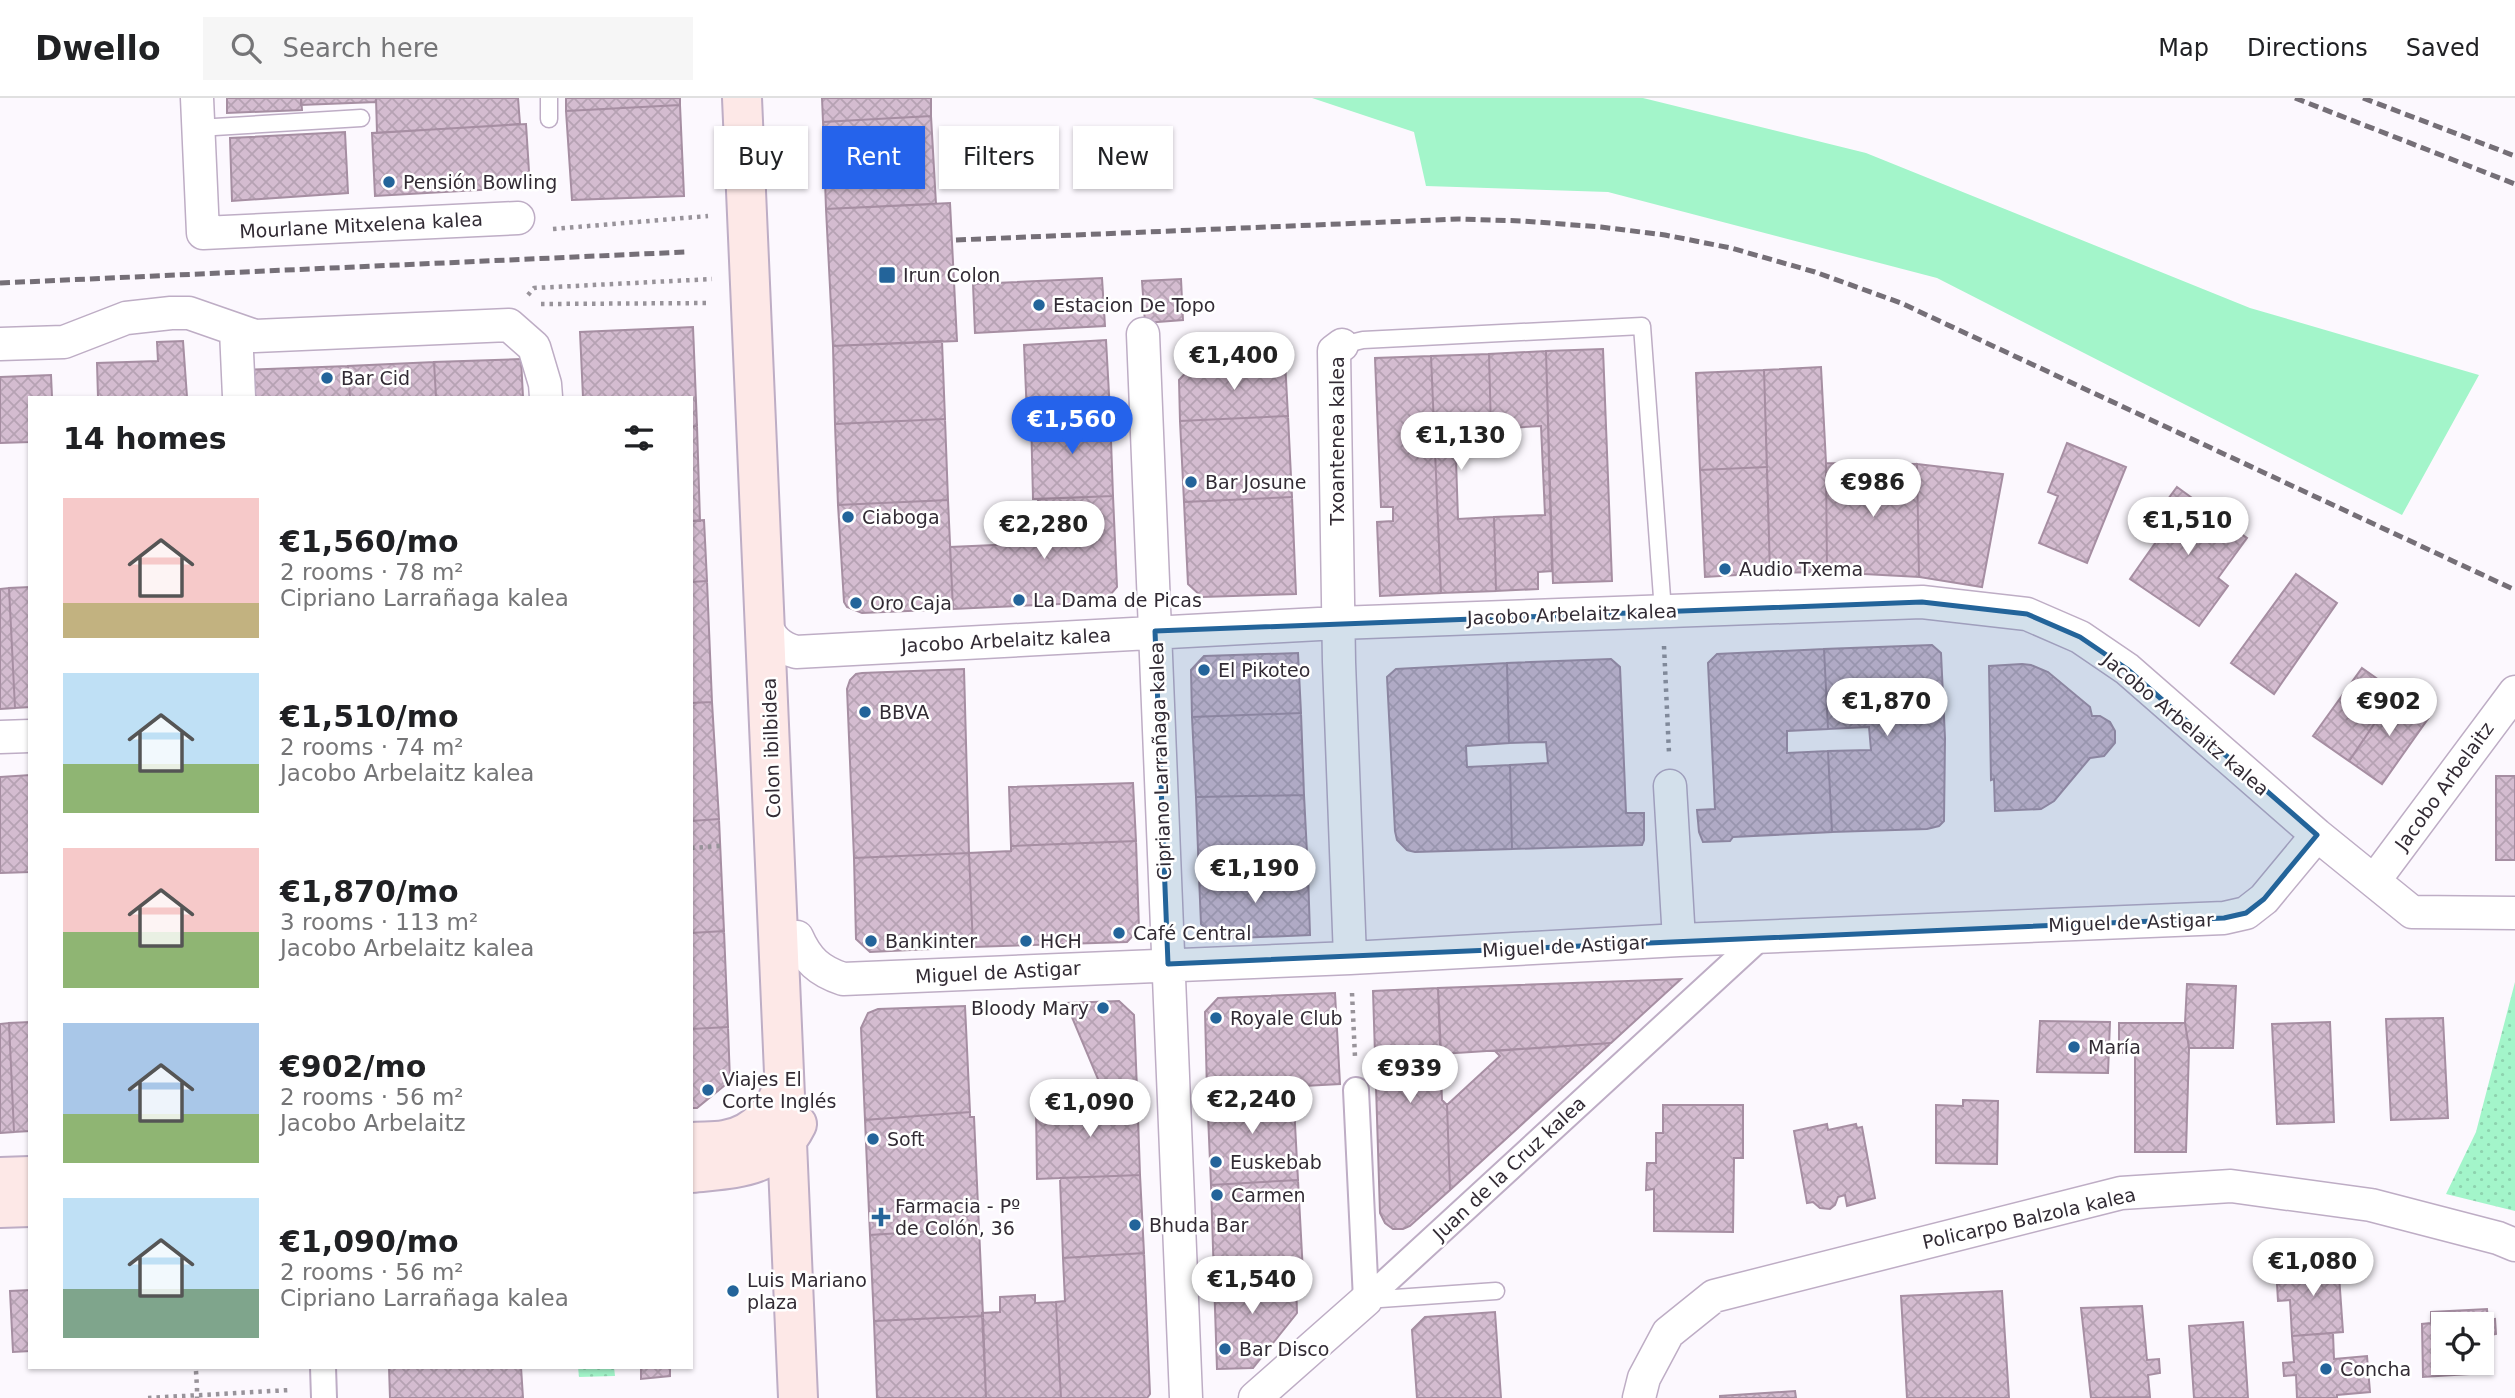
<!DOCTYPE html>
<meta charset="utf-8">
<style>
:root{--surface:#fff;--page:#f6f6f6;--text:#202124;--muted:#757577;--line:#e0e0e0;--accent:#2563eb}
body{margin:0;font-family:"DejaVu Sans",sans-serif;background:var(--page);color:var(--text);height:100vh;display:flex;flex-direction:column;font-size:26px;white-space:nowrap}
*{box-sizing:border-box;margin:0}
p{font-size:23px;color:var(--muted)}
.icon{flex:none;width:38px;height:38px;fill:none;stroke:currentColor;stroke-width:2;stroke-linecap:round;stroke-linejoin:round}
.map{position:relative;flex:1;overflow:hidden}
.sheet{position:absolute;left:28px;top:298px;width:665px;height:973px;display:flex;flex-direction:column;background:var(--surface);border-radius:0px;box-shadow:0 2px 5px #0004}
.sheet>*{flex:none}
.hud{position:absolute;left:714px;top:28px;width:665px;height:63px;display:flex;gap:14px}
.controls{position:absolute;left:2431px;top:1214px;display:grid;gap:14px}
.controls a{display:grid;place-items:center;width:63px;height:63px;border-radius:0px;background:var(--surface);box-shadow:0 2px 5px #0004;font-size:35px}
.price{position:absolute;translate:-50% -60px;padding:0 16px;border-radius:24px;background:#fff;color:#222;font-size:23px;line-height:46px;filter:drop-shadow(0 2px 4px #0008)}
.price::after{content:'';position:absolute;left:50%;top:42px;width:21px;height:16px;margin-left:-10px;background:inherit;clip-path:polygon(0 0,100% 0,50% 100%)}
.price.selected{background:var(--accent);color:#fff}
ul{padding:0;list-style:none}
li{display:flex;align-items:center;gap:21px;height:175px;padding:0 35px}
li span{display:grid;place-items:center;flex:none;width:196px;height:140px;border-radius:0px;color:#555}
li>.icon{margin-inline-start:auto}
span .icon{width:84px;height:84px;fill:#fffc;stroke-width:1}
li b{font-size:30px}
h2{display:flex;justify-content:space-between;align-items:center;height:84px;padding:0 35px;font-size:30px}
.chip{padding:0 24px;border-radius:0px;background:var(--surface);box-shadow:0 2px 5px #0004;font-size:24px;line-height:63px}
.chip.selected{background:var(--accent);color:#fff}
header{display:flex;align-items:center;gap:42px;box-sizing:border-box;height:98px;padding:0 35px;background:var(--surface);border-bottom:2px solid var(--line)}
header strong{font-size:33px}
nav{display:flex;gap:38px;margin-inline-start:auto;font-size:24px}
.search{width:490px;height:63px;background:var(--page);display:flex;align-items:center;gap:18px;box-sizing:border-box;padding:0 24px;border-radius:0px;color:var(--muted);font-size:26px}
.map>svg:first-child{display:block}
.park{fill:url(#park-dots)}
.garden{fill:#a3f5ca}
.building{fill:url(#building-cross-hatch);stroke:#a68ea2;stroke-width:2;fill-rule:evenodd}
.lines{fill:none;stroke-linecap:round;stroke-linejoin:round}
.service-casing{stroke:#beadc5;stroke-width:19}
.pedestrian-casing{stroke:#beadc5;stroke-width:28}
.minor-casing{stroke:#beadc5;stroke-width:35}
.secondary-casing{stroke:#beadc5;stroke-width:42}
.path{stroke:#98939a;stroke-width:4.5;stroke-dasharray:3.5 5;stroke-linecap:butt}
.service{stroke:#fff;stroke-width:16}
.pedestrian{stroke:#fff;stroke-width:24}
.minor{stroke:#fff;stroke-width:32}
.secondary{stroke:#fde8e7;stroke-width:38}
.rail{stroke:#756f77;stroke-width:5;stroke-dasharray:10 5;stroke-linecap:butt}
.path-bridge{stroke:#98939a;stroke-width:4.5;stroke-dasharray:3.5 5;stroke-linecap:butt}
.marked{fill:#23649a;fill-opacity:0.2;stroke:#23649a;stroke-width:5;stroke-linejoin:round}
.poi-dot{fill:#23649a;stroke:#fff;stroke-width:2.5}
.labels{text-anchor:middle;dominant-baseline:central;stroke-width:5;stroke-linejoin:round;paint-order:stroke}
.poi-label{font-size:19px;fill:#322b34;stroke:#fff;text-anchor:start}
.street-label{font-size:19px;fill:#322b34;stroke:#fff}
</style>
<header>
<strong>Dwello</strong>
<div class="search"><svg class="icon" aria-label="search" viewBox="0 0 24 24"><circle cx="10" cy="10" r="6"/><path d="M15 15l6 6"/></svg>Search here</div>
<nav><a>Map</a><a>Directions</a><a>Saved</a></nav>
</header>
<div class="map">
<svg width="2515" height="1300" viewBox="0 0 2515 1300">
<defs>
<pattern id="park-dots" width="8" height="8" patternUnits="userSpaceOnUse" patternTransform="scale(1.75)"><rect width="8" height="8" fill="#a3f5ca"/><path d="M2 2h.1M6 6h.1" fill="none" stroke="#8dd2ae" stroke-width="1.8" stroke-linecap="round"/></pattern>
<pattern id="building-cross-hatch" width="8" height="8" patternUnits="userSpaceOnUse" patternTransform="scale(1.75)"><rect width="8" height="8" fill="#d4bcd0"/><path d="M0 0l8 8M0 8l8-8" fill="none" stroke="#b6a2b3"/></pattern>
</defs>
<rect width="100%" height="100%" fill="#fcf8fe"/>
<!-- park -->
<path class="park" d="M2515,884V1113L2446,1096L2476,1034Z
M578,1269H614L615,1278L579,1279Z"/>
<!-- garden -->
<path class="garden" d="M1312,0H1643L1866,55L2250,210L2479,277L2402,417L1937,180L1608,94L1426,88L1414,34Z"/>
<!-- building -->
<path class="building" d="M227,0H301L302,12L227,15Z
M301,0H376V4L301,7Z
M376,0H518L520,26L377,35Z
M566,0H680V7L566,13Z
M822,0H931V18L823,24Z
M680,7L684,98L572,102L566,13Z
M931,18L936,106L826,111L823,24Z
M526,26L530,89L375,98L372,35Z
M345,34L348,95L232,103L230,40Z
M950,105L957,243L833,248L826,111Z
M1102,180L1105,228L975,235L973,186Z
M1181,181L1183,222L1145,225L1142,183Z
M693,229L697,328L691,329V299H583L580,234Z
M1106,242L1110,314L1027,318L1024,247Z
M183,243L187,299H98L97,265L158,263L157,244Z
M942,243L945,321L835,326L833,248Z
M1603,251L1612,483L1553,485L1546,253Z
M1546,253L1552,473L1538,474V491L1496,493L1494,419L1545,417L1541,328L1491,331L1489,256Z
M1489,256L1491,331L1455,332L1458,421L1494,419L1496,493L1441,495L1431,258Z
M1431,258L1441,495L1380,498L1377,424L1393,423V409H1381L1375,260Z
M521,261L523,299H436L434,264Z
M1285,263L1288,318L1180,323L1179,282L1192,268Z
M434,264L436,299H350L348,268Z
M348,268L350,299H245L244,272Z
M1821,269L1826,365L1827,474L1770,475L1764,272Z
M1764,272L1767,369L1700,372L1696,275Z
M51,277L52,299H30V344L0,345V279Z
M1110,314L1113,398L1033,401L1031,317Z
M1288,318L1292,399L1184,404L1180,323Z
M945,321L948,402L838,407L835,326Z
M697,328L700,423H691V329Z
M2067,345L2126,369L2087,465L2039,445L2058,398L2048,394Z
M1826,365L1917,366L1919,479L1827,474Z
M1917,366L2003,376L1982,489L1919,479Z
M1767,369L1770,475L1705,479L1700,372Z
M2177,389L2247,440L2218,480L2228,488L2199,528L2130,481L2158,441L2145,432Z
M1113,398L1117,489L1104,504L953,511L950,449L1040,445L1038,401Z
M1292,399L1296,496L1202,499L1188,486L1184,404Z
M948,402L953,511L862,515L847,509L844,504L838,407Z
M704,422L707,483L691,484V423Z
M2296,476L2337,505L2274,596L2231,565Z
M707,483L712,604L691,605V484Z
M30,489V609L15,610L9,490Z
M9,490L15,610L0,611V491Z
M1932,547L1941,555L1945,640L1944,723L1939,728L1927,731L1832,734L1828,653L1871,652L1869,629L1828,631L1824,551Z
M1824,551L1828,631L1787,633V655L1828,653L1832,734L1733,739L1730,743L1703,744L1699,734L1697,712L1715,711L1708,565L1717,556Z
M1298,555L1301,615L1192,619L1191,572L1204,558Z
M1611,561L1620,569L1626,715H1644V742L1642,747L1512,751L1510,667L1548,665L1546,644L1509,645L1507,565Z
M1507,565L1509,645L1466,648L1467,669L1510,667L1512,751L1415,754L1407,752L1397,742L1395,733L1387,579L1396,571Z
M2022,566L2031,567L2048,574L2090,609L2092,618H2100L2110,624L2115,633V645L2104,658L2090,660L2054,703L2041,711L1995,713L1994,681L1991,682L1989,568Z
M2362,570L2396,594L2349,663L2313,638Z
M964,571L969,755L854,760L847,591L850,582L856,576L862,575Z
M2396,594L2430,618L2382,686L2349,663Z
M712,604L719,721L691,723V605Z
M1301,615L1304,697L1196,699L1192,619Z
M30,677V774L0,775V679Z
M2496,678H2515V762H2496Z
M1133,685L1136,743L1011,748L1009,689Z
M1304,697L1308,774L1199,778L1196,699Z
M719,721L724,833L691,835V723Z
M1136,743L1139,831L1127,844L973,849L969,755L1011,753V748Z
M969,755L973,849L870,854L856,841L854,760Z
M1308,774L1310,837L1215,841L1201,826L1199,778Z
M724,833L728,929L691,931V835Z
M1681,881L1611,945L1441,956L1438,890Z
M2187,886L2236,888L2233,950H2189L2185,925Z
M1438,890L1442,1002L1447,1007L1450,1092L1410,1128L1403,1131H1393L1385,1125L1380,1115L1373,893Z
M1335,895L1340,986L1207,993L1205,914L1218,900Z
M1119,903L1134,917L1137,991L1103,993L1066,905Z
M965,908L970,1014L865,1022L861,930L868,915L878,911Z
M2443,920L2448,1020L2391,1022L2386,921Z
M2040,923L2110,924L2108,975L2037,974Z
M30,924V1033L14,1034L9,925Z
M2330,924L2334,1024L2277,1026L2272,926Z
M9,925L14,1034L0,1035V926Z
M2119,925H2185L2189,950L2186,1054H2135V955H2119Z
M728,929L730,983L697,1010H691V931Z
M1611,945L1450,1092L1447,1007L1500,958L1495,953Z
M1293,989L1298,1082L1211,1087L1207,993Z
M1137,991L1140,1077L1037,1081L1036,1010L1103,1008V993Z
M1963,1002L1998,1003L1997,1066L1936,1065V1007L1963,1008Z
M1663,1007H1743V1060H1734L1733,1134L1654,1133V1091L1646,1092L1647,1065H1656V1035H1663Z
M970,1014V1019H974L979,1130L870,1137L865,1022Z
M1827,1026L1828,1032L1856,1026L1857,1030L1862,1029L1875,1100L1847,1108L1845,1097L1838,1099L1835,1107L1830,1111L1820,1110L1813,1104L1807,1105L1794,1033Z
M1140,1077L1144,1155L1063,1160L1060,1080Z
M1298,1082L1303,1175L1214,1181L1211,1087Z
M979,1130L983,1218L874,1223L870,1137Z
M1144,1155L1150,1296L1147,1300H1061L1056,1204L1065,1203L1063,1160Z
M2338,1163L2343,1234L2292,1238L2290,1202L2278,1203L2277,1186L2288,1184L2287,1166Z
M1303,1175V1181L1296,1182L1297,1215L1253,1270L1217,1271L1214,1181Z
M30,1192V1253L13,1254L10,1193Z
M2002,1193L2009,1300H1907L1901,1198Z
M1035,1197V1205L1056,1204L1061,1300H986L982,1215L1000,1214V1199Z
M2142,1208L2147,1262L2159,1261L2160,1275L2148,1277L2150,1299L2091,1300L2081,1210Z
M2487,1211L2488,1222L2495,1221L2496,1236L2491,1237V1252H2484L2485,1275L2423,1279L2422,1226L2431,1225V1214ZM2443,1227H2482V1265H2443Z
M1495,1214L1501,1300H1417L1412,1232L1425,1219Z
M983,1218L986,1300H877L874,1223Z
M2243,1224L2248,1300H2194L2189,1228Z
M2333,1235L2334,1261L2367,1258L2370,1294L2337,1297V1300H2297L2296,1277L2284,1278L2283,1265L2294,1264L2292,1238Z
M389,1269H521L523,1300H390Z
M641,1269H670V1278L641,1281Z
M1795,1293L1796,1300H1720V1298Z"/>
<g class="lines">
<!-- service casing -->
<g class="service-casing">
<path id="service" d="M549,0V21
M198,30L361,20
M1342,247L1363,242L1642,228L1663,513
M1366,1202L1496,1193"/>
</g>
<!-- pedestrian casing -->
<g class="pedestrian-casing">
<path id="pedestrian" d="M1356,992L1366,1202
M1366,1202L1761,839
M323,1269L324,1300"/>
</g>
<!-- minor casing -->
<g class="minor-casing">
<path id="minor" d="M197,0L203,135L518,120
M236,232L239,299
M1143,236L1186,1300
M0,246L64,244L126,220L171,215H189L255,238L509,227L534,249L545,286L546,299
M1342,247L1334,253L1339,564L1350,860
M765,525C771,541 779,549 796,554L1338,525L1922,504L2027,516L2080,539L2127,571L2317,737L2412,814L2515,815
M0,639L30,638
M1670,688L1679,842
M2374,783L2515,594
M797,839C807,862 819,873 843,881L1350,860L1679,842L2224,820L2246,815L2264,801L2317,737
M1255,1300L1366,1202
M1639,1300L1644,1280L1668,1235L1714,1198L2121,1095L2231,1088L2371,1107L2498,1140L2515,1147"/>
</g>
<!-- secondary casing -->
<g class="secondary-casing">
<path id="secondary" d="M742,0L798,1300
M691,1044C702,1043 714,1044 725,1042C756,1037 780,1010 784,980
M691,1075C736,1070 774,1072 797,1026
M0,1079L30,1078
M0,1110L30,1109"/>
</g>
<!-- path -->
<path class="path" d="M553,131L708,118
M528,197L534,190L712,181
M541,206L711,205
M1180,258L1297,254
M1664,548L1669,655
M691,750L720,748
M1352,895L1355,959
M196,1273L197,1290
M148,1300L290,1292"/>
<!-- service -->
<use href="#service" class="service"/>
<!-- pedestrian -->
<use href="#pedestrian" class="pedestrian"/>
<!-- minor -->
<use href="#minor" class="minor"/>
<!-- secondary -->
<use href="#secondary" class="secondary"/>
<!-- rail -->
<path class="rail" d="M2295,0L2515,86
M2363,0L2515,58
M956,142L1459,121L1523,123L1601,129L1665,137L1731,150L1815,174L1901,205L2515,492
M0,185L685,154"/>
<!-- path-bridge -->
<path class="path-bridge" d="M197,1290V1300"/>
</g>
<!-- marked area -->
<path class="marked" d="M1922,504L2027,516L2080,539L2127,571L2317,737L2264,801L2246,815L2224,820L1168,866L1155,533Z"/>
<!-- markers -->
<g class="poi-dot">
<circle cx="389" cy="84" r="7"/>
<rect x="878" y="168" width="18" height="18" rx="3.5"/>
<circle cx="1039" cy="207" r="7"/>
<circle cx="327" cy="280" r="7"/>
<circle cx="1191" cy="384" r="7"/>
<circle cx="848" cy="419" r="7"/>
<circle cx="1725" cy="471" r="7"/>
<circle cx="1019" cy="502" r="7"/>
<circle cx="856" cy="505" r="7"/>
<circle cx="1204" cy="572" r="7"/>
<circle cx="865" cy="614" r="7"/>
<circle cx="1119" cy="835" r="7"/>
<circle cx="871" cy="843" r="7"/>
<circle cx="1026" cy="843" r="7"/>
<circle cx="1103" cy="910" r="7"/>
<circle cx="1216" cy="920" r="7"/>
<circle cx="2074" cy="949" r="7"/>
<circle cx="708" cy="992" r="7"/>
<circle cx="873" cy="1041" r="7"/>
<circle cx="1216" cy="1064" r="7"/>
<circle cx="1217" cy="1097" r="7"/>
<path d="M877.5 1108.5h7v7h7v7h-7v7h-7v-7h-7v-7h7z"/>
<circle cx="1135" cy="1127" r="7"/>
<circle cx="733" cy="1193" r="7"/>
<circle cx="1225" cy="1251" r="7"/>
<circle cx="2326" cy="1271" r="7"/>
</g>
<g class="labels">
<!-- poi labels -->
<g class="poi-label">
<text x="403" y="84">Pensión Bowling</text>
<text x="903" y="177">Irun Colon</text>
<text x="1053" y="207">Estacion De Topo</text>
<text x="341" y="280">Bar Cid</text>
<text x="1205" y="384">Bar Josune</text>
<text x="862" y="419">Ciaboga</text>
<text x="1739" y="471">Audio Txema</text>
<text x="1033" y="502">La Dama de Picas</text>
<text x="870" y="505">Oro Caja</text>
<text x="1218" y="572">El Pikoteo</text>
<text x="879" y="614">BBVA</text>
<text x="1133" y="835">Café Central</text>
<text x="885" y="843">Bankinter</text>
<text x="1040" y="843">HCH</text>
<text x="1089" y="910" text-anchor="end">Bloody Mary</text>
<text x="1230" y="920">Royale Club</text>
<text x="2088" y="949">María</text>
<text x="722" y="981">Viajes El<tspan x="722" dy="22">Corte Inglés</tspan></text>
<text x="887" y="1041">Soft</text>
<text x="1230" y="1064">Euskebab</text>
<text x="1231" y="1097">Carmen</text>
<text x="895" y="1108">Farmacia - Pº<tspan x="895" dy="22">de Colón, 36</tspan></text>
<text x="1149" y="1127">Bhuda Bar</text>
<text x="747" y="1182">Luis Mariano<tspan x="747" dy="22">plaza</tspan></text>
<text x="1239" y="1251">Bar Disco</text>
<text x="2340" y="1271">Concha</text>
</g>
<!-- street labels -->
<g class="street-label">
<text transform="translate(361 127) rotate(-3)">Mourlane Mitxelena kalea</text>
<text transform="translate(1337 343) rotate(-90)">Txoantenea kalea</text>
<text transform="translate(1572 516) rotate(-2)">Jacobo Arbelaitz kalea</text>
<text transform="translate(1006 542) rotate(-3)">Jacobo Arbelaitz kalea</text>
<text transform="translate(2186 626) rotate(40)">Jacobo Arbelaitz kalea</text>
<text transform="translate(771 650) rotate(-92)">Colon ibilbidea</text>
<text transform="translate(1160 663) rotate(-92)">Cipriano Larrañaga kalea</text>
<text transform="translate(2444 688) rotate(-54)">Jacobo Arbelaitz</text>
<text transform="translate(2131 824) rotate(-2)">Miguel de Astigar</text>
<text transform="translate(1565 848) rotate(-3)">Miguel de Astigar</text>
<text transform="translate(998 874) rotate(-3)">Miguel de Astigar</text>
<text transform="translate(1509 1070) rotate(-43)">Juan de la Cruz kalea</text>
<text transform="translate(2029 1120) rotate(-13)">Policarpo Balzola kalea</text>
</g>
</g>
</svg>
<div class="controls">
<a><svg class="icon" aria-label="locate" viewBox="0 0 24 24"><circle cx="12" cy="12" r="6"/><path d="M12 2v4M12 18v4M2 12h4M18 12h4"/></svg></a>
</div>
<b class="price" style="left:1234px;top:294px">€1,400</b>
<b class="price selected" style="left:1072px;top:358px">€1,560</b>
<b class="price" style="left:1461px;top:374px">€1,130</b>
<b class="price" style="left:1873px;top:421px">€986</b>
<b class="price" style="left:2188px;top:459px">€1,510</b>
<b class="price" style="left:1044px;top:463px">€2,280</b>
<b class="price" style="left:1887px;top:640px">€1,870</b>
<b class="price" style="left:2389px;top:640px">€902</b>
<b class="price" style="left:1255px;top:807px">€1,190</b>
<b class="price" style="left:1410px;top:1007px">€939</b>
<b class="price" style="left:1252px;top:1038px">€2,240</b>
<b class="price" style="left:1090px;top:1041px">€1,090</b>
<b class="price" style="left:2313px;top:1200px">€1,080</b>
<b class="price" style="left:1252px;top:1218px">€1,540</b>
<div class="hud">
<a class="chip">Buy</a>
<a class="chip selected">Rent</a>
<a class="chip">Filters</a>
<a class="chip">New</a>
</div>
<section class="sheet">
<h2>14 homes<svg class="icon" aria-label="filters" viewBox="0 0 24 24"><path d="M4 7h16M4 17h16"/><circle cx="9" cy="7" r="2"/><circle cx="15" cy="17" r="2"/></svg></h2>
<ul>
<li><span style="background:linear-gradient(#f6c9c9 75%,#c2b280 0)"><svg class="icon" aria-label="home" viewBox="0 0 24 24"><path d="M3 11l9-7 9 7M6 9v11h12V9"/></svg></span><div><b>€1,560/mo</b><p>2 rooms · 78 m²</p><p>Cipriano Larrañaga kalea</p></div></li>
<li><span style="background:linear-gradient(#bfe0f5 65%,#8fb573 0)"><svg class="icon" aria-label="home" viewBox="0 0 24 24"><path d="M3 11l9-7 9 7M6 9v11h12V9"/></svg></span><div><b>€1,510/mo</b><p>2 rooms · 74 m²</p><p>Jacobo Arbelaitz kalea</p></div></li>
<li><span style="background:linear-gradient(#f6c9c9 60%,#8fb573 0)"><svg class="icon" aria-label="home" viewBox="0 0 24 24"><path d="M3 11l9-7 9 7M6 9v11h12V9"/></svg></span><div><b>€1,870/mo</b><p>3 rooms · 113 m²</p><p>Jacobo Arbelaitz kalea</p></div></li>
<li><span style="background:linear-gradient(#a9c7e8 65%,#8fb573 0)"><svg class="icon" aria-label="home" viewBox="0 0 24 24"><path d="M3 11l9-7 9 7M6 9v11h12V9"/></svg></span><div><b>€902/mo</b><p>2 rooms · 56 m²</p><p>Jacobo Arbelaitz</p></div></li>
<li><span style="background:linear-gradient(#bfe0f5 65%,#7fa58c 0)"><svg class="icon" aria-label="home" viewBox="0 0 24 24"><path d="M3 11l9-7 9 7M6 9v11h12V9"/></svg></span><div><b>€1,090/mo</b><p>2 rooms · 56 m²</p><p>Cipriano Larrañaga kalea</p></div></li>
</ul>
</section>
</div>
